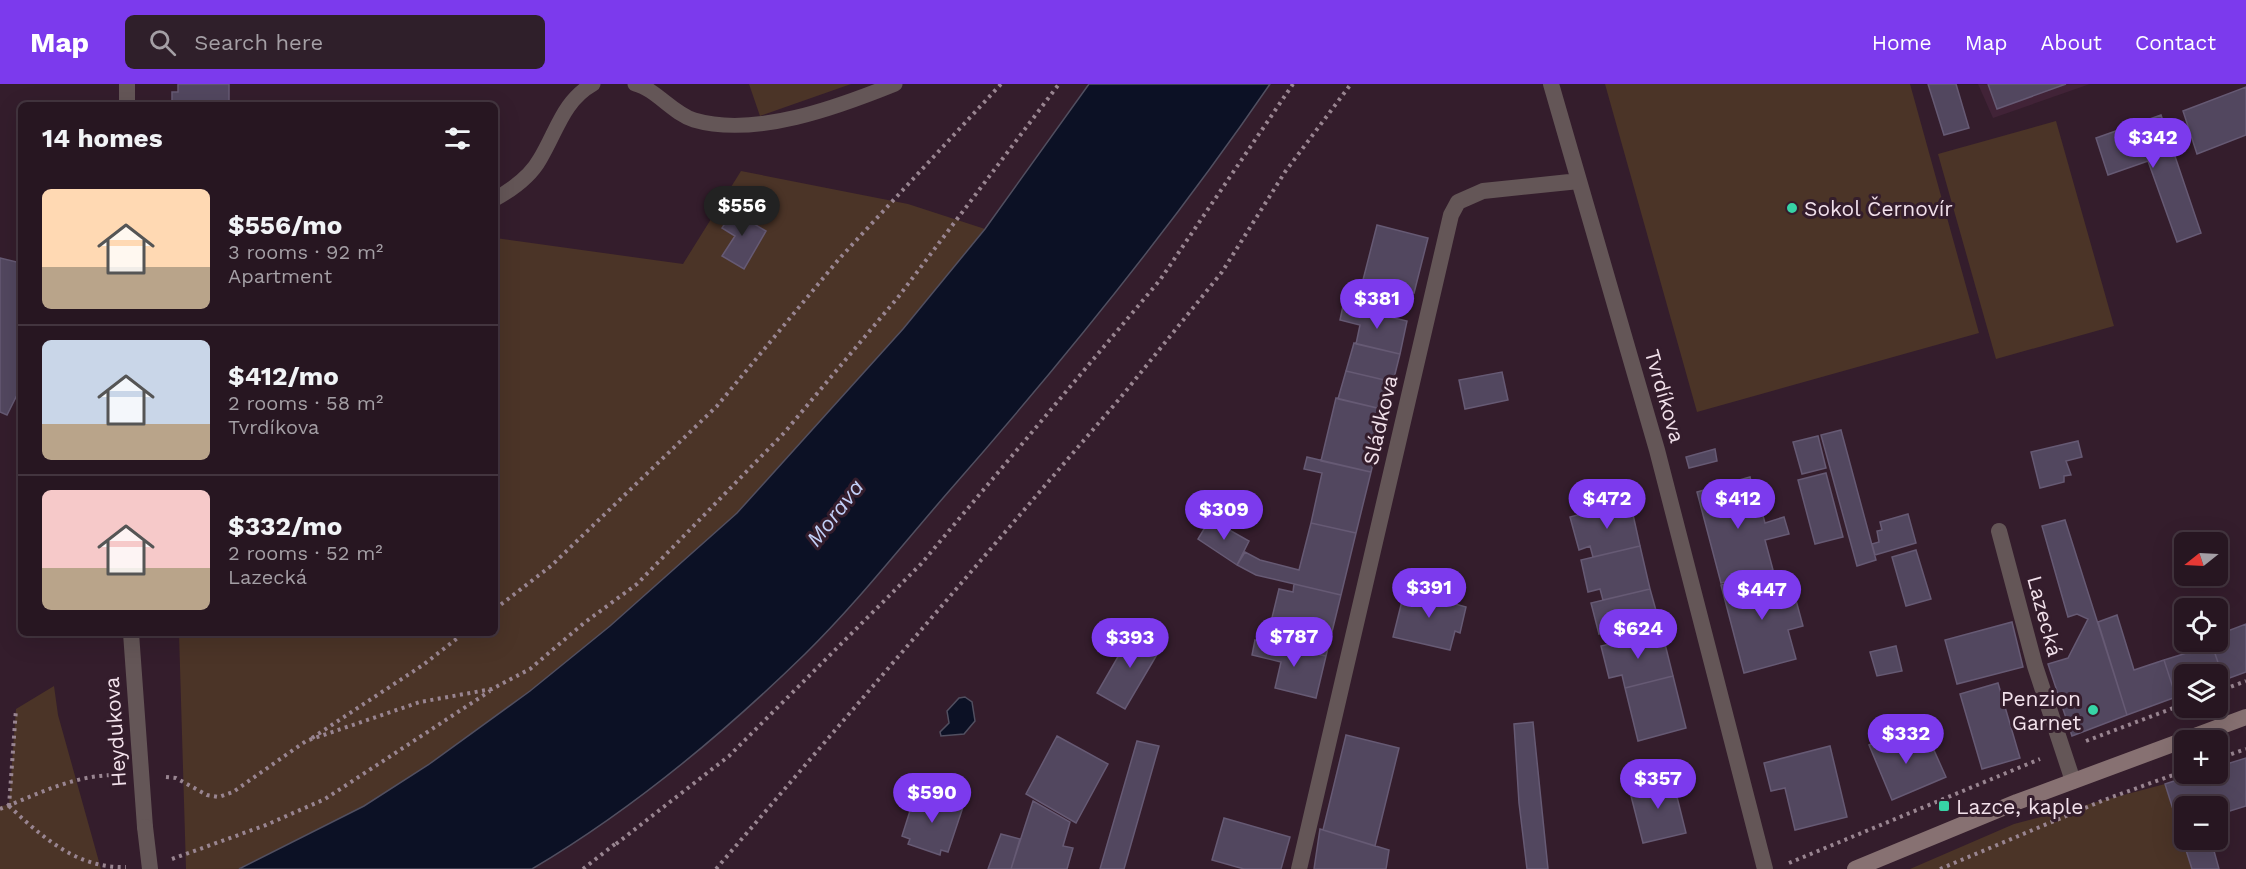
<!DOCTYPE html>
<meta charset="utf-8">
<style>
:root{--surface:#271621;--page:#2f1f2a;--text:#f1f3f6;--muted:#a49fa5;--line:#43353f;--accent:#7c3aed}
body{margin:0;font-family:"Work Sans",sans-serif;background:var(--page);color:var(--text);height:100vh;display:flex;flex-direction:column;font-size:22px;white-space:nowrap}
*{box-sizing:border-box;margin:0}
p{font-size:20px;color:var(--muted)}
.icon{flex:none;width:33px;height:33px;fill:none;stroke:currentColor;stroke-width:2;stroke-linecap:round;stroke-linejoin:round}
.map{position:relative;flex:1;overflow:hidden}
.side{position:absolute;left:18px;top:18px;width:480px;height:534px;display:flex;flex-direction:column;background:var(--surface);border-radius:9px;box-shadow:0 6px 24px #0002,0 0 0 2px var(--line)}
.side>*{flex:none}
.needle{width:39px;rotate:252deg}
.buttons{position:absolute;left:2174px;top:448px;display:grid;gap:12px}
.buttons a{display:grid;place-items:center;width:54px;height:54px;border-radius:9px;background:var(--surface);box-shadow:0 6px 24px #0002,0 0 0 2px var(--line);font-size:30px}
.price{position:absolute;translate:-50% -51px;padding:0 14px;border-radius:21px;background:var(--accent);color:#fff;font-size:20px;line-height:39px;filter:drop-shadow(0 2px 3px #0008)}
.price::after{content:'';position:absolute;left:50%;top:36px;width:18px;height:14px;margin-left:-9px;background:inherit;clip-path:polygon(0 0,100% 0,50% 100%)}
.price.selected{background:#222;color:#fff}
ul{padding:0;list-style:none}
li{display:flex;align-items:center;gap:18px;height:150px;padding:0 24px}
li+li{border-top:2px solid var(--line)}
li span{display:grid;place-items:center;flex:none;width:168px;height:120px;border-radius:9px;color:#555}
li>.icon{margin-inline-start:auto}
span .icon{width:72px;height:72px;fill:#fffc;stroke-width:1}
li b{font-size:26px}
h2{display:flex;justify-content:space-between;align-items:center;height:72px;padding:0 24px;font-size:26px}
header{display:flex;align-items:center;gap:36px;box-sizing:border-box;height:84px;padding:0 30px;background:var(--accent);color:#fff}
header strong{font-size:28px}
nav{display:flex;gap:33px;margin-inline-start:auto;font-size:21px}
.search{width:420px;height:54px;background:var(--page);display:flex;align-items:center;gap:15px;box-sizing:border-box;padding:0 21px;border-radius:9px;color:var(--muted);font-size:22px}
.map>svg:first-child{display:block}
.built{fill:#412337}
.green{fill:#4b3427}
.water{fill:#0c1125;stroke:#514f60;stroke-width:1.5}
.building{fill:#52475f;stroke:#665a74;stroke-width:1.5}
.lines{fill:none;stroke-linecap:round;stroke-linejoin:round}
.path{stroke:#998591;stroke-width:4;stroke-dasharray:3 4.5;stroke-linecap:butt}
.service{stroke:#645657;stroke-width:15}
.minor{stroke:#645657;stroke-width:16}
.tertiary{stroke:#645657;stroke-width:16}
.secondary{stroke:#877172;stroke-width:16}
.tertiary-bridge{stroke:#645657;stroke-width:16}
.poi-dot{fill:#37d4a6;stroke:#341d2c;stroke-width:2}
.labels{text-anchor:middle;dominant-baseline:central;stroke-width:6;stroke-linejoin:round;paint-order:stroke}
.poi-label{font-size:21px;fill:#f2e1eb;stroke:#341d2c;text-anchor:start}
.street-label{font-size:21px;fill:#f2e1eb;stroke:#341d2c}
.water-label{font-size:22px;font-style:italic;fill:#c2cff7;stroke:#341d2c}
</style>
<header>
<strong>Map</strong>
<div class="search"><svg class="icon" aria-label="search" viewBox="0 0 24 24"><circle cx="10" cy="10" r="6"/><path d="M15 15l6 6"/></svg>Search here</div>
<nav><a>Home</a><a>Map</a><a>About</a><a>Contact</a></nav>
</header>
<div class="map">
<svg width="2246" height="785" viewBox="0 0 2246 785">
<rect width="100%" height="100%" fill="#341d2c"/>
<!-- built -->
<path class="built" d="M1978,0H2090L1993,34Z"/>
<!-- green -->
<path class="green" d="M749,0H851L760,32Z
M1605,0H1910L1979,249L1697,328Z
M2056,37L2114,242L1996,275L1938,70Z
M741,87L908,120L985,145L903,245L737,429L610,542L530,607L428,681L364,722L239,785H186L179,549H495V154L683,180Z
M54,602L58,631L101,785H0V722L9,721L16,625Z
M2165,700L2192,785H1910L2014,740Z"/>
<!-- water -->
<path class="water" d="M1089,0H1270C1172,143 1064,276 950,406C902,461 857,519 805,570C724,649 630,727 532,785H239L364,722L428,681L530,607L610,542L737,429L903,245L985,145Z
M965,613L972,618L975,637L964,650L941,652L940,648L949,639L947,627L959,614Z"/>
<!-- building -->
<path class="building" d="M178,0H229V21H172V8H178Z
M1928,0H1956L1969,44L1944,51Z
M1988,0H2066L1997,25Z
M2246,3V51L2197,70L2183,27Z
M2161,31L2201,149L2177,158L2148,77L2108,91L2096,54Z
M737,121L758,134L754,140L766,147L744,185L722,172L735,152L722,144Z
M1377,141L1428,154L1414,209L1363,196Z
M0,174L21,179V303L7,331L0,328Z
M1343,222L1407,237L1400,270L1356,260L1360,241L1340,236Z
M1354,259L1400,270L1393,298L1346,287Z
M1346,287L1393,298L1386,326L1338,315Z
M1502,288L1508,316L1465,325L1459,296Z
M1336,314L1386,326L1371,388L1321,377Z
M1841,346L1876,476L1857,482L1821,351Z
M1818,352L1826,384L1802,390L1793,358Z
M2078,357L2082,373L2066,377L2071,391L2064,392V398L2040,404L2031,368Z
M1715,365L1717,377L1689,384L1686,373Z
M1307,373L1371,388L1356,449L1311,439L1322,389L1304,385Z
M1826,389L1843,453L1815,460L1798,396Z
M1750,393L1756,418L1757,423L1761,424L1765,439L1784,433L1789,450L1765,456L1773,486L1721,499L1697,408Z
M1630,417L1640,462L1593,473L1590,462L1579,466L1570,433Z
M1908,430L1916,459L1875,471L1872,460L1879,458L1877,447L1882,446L1880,438Z
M1210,435L1249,457L1237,481L1198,455Z
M2065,436L2127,631L2072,652L2048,580L2068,574L2088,535L2077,530L2068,533L2042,442Z
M1311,439L1356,449L1341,511L1256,491L1237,481L1245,468L1260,476L1299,486Z
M1640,462L1650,505L1603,516L1600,505L1588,508L1581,476Z
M1916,466L1931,515L1906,522L1892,473Z
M1774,487L1781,513L1794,509L1803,542L1788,546L1796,575L1744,589L1721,501Z
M1294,500L1341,511L1326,572L1277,561L1279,548L1269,546L1279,505L1293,508Z
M1411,501L1450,511L1448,518L1466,523L1460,549L1455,547L1450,566L1393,553L1402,517L1407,518Z
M1650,505L1662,548L1614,559L1611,547L1599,550L1591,519Z
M2117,531L2134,586L2164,576L2176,613L2127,631L2098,538Z
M2012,538L2023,583L1957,600L1945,556Z
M2246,540V588L2224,596L2211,558H2217V551Z
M1134,545L1162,562L1125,625L1097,609Z
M1662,548L1673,592L1625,604L1622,591L1609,594L1601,562Z
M1255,556L1326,572L1316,614L1275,604L1281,578L1252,571Z
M2208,558H2211L2224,596L2217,598V591H2184V610L2176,613L2164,576L2209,562Z
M1896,562L1902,587L1877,592L1870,568Z
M1673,592L1686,644L1638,657L1625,604Z
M1998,599L2020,674L1982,685L1960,610Z
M1533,638L1548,785H1527L1519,719L1514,640Z
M1898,649L1903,663L1928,653L1946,693L1892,716L1869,661Z
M1346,651L1399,664L1375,762L1323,746Z
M1057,652L1108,680L1076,739L1026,710Z
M1137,657L1159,662L1124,785H1100Z
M1830,662L1847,733L1795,746L1785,704L1771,707L1764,679Z
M2246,674V722L2217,731V723H2184V756H2211L2219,785H2192L2165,700L2195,690H2217V683Z
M1672,693L1686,749L1643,759L1629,704Z
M916,708L963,723L948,768L941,766L940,771L908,760L910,755L902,752Z
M1033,717L1070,738L1063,762L1073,764L1067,785H1011Z
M1224,734L1290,753L1281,785H1244L1212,776Z
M1320,745L1389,766L1386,785H1314Z
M1001,750L1020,755L1011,785H988Z"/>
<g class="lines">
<!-- path -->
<path class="path" d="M495,525L551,482L717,322L839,175L1001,0
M2217,608L2246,597
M312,654L423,581L464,549
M2086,657L2184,620
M2217,675L2246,665
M166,693L176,694L207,711L219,713L233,708L306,657L420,618L492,605L530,585L584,539L637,500L784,349L899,212L1059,0
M9,722C41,752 77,785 126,783
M9,722L16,625
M0,725C38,710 74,691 116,691
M616,760L729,672L921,480L1160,196L1293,0
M172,775L266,741L325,715L490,607
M1789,779L2040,675
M583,785L615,760
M716,785L1121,313L1222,188L1285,88L1351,0
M1940,785L2104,716L2184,687"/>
<!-- service -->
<path class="service" d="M635,0C656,5 672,29 694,36C755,54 838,23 895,0
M495,115C513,105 530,93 540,75C557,47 563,17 593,0"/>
<!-- minor -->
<path class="minor" d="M1551,0L1657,366L1765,785
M1999,447L2035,582L2073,697
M1299,785L1451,131L1458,118L1483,107L1579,97"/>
<!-- tertiary -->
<path class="tertiary" d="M127,21V0
M131,549L145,743"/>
<!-- secondary -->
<path class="secondary" d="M1855,785L2017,718L2246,633"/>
<!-- tertiary-bridge -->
<path class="tertiary-bridge" d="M145,743L150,785"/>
</g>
<!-- markers -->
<g class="poi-dot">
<circle cx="1792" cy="124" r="6"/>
<circle cx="2093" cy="626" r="6"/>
<rect x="1938" y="716" width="12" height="12" rx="3"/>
</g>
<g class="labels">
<!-- poi labels -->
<g class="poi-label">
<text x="1804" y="124">Sokol Černovír</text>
<text x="2081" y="614" text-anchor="end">Penzion<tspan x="2081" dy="24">Garnet</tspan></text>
<text x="1956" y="722">Lazce, kaple</text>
</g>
<!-- street labels -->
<g class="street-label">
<text transform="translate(1665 312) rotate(74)">Tvrdíkova</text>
<text transform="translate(1380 336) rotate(-77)">Sládkova</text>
<text transform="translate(2045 532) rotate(75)">Lazecká</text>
<text transform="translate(115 648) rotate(-94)">Heydukova</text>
</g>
<!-- water labels -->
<g class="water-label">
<text transform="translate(835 429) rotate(-52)">Morava</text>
</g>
</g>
</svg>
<div class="buttons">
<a><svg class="needle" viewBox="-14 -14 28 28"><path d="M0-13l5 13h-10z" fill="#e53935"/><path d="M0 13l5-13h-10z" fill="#a49fa5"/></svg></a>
<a><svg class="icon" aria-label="locate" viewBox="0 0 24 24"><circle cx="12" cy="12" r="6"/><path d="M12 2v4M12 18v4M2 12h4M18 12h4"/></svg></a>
<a><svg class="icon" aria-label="layers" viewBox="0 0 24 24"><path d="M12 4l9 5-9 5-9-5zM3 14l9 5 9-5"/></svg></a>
<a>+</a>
<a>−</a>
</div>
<b class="price" style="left:2153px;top:85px">$342</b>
<b class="price selected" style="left:742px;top:153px">$556</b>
<b class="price" style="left:1377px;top:246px">$381</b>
<b class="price" style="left:1607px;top:446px">$472</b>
<b class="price" style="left:1738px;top:446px">$412</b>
<b class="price" style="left:1224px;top:457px">$309</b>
<b class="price" style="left:1429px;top:535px">$391</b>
<b class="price" style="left:1762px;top:537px">$447</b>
<b class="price" style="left:1638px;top:576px">$624</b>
<b class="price" style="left:1294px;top:584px">$787</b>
<b class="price" style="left:1130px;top:585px">$393</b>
<b class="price" style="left:1906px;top:681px">$332</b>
<b class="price" style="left:1658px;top:726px">$357</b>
<b class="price" style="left:932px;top:740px">$590</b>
<section class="side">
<h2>14 homes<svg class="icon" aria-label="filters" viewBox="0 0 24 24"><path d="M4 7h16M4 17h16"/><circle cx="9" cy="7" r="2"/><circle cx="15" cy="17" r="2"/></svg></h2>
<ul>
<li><span style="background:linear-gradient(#ffd9b3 65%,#b9a48a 0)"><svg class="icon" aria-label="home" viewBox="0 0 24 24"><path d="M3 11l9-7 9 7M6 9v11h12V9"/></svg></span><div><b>$556/mo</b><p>3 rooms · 92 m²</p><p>Apartment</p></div></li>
<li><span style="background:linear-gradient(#c9d6e8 70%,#b9a48a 0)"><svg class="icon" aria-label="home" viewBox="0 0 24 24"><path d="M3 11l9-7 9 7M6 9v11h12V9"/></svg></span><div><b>$412/mo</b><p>2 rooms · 58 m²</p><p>Tvrdíkova</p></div></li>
<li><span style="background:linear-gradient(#f6c9c9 65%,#b9a48a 0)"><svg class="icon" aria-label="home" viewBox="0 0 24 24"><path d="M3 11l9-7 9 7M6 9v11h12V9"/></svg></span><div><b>$332/mo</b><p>2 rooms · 52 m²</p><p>Lazecká</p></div></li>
</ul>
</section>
</div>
